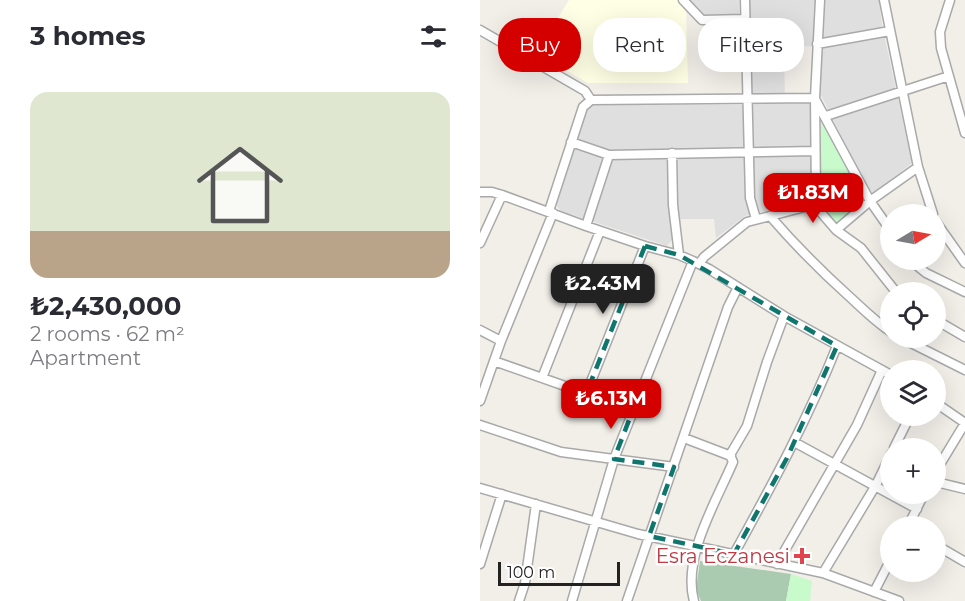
<!DOCTYPE html>
<meta charset="utf-8">
<style>
:root{--surface:#fff;--page:#f2f2f3;--text:#2b2b33;--muted:#7c7c81;--accent:#d40000}
body{margin:0;font-family:Montserrat,sans-serif;background:var(--page);color:var(--text);height:100vh;display:flex;flex-direction:column;font-size:22px;white-space:nowrap}
*{box-sizing:border-box;margin:0}
p{font-size:20px;color:var(--muted)}
.icon{flex:none;width:33px;height:33px;fill:none;stroke:currentColor;stroke-width:2;stroke-linecap:round;stroke-linejoin:round}
.map{position:relative;flex:1;overflow:hidden}
.details{display:flex;flex-direction:column;background:var(--surface);width:480px}
.details>*{flex:none}
.banner{position:absolute;left:18px;top:18px;width:376px;height:54px;display:flex;gap:12px}
.needle{width:39px;rotate:80deg}
.fabs{position:absolute;left:400px;top:204px;display:grid;gap:12px}
.fabs a{display:grid;place-items:center;width:66px;height:66px;border-radius:50%;background:var(--surface);box-shadow:0 6px 24px #0002;font-size:30px}
.scale{position:absolute;left:18px;bottom:15px;width:122px;box-sizing:border-box;padding-left:6px;border:3px solid #222;border-top:0;font-size:16px;line-height:21px;white-space:nowrap;color:#222;-webkit-text-stroke:4px #fff;paint-order:stroke}
.price{position:absolute;translate:-50% -51px;padding:0 14px;border-radius:12px;background:var(--accent);color:#fff;font-size:20px;line-height:39px;filter:drop-shadow(0 2px 3px #0008)}
.price::after{content:'';position:absolute;left:50%;top:36px;width:18px;height:14px;margin-left:-9px;background:inherit;clip-path:polygon(0 0,100% 0,50% 100%)}
.price.current{background:#222;color:#fff}
ul{padding:0;list-style:none}
li{display:grid;align-content:center;gap:12px;height:318px;padding:0 30px}
li span{display:grid;place-items:center;height:186px;border-radius:18px;color:#555}
li>.icon{margin-inline-start:auto}
span .icon{width:108px;height:108px;fill:#fffc;stroke-width:1}
li b{font-size:26px}
h2{display:flex;justify-content:space-between;align-items:center;height:72px;padding:0 30px;font-size:26px}
.pill{padding:0 21px;border-radius:24px;background:var(--surface);box-shadow:0 6px 24px #0002;font-size:21px;line-height:54px}
.pill.current{background:var(--accent);color:#fff}
main{display:flex;flex:1;min-height:0}
.map>svg:first-child{display:block}
.residential{fill:#e0dfdf}
.education{fill:#ffffe5}
.cemetery{fill:#aacbaf}
.park{fill:#c8facc}
.lines{fill:none;stroke-linecap:round;stroke-linejoin:round}
.minor-casing{stroke:#a9a9a9;stroke-width:11}
.minor{stroke:#fff;stroke-width:8}
.marked{fill:none;stroke:#0f766e;stroke-width:4.5;stroke-dasharray:12 8;stroke-linejoin:round}
.health-dot{fill:#e0444e;stroke:#fff;stroke-width:2}
.labels{text-anchor:middle;dominant-baseline:central;stroke-width:5;stroke-linejoin:round;paint-order:stroke}
.health-label{font-size:20px;fill:#be3a42;stroke:#fff;text-anchor:end}
</style>
<main>
<section class="details">
<h2>3 homes<svg class="icon" aria-label="filters" viewBox="0 0 24 24"><path d="M4 7h16M4 17h16"/><circle cx="9" cy="7" r="2"/><circle cx="15" cy="17" r="2"/></svg></h2>
<ul>
<li><span style="background:linear-gradient(#dfe7d0 75%,#b9a48a 0)"><svg class="icon" aria-label="home" viewBox="0 0 24 24"><path d="M3 11l9-7 9 7M6 9v11h12V9"/></svg></span><div><b>₺2,430,000</b><p>2 rooms · 62 m²</p><p>Apartment</p></div></li>
</ul>
</section>
<div class="map">
<svg width="485" height="601" viewBox="0 0 485 601">
<rect width="100%" height="100%" fill="#f2efe9"/>
<!-- residential -->
<path class="residential" d="M208,0H259V14L223,15Z
M269,0H399L402,25L432,163L390,196L337,87L340,47L304,45L305,104L331,103L333,193L323,202L265,216L236,238L234,219H192V240L187,246L81,211L76,205L106,111L112,105H271Z"/>
<!-- education -->
<path class="education" d="M89,0H197L206,8L208,83H108L56,53Z"/>
<!-- cemetery -->
<path class="cemetery" d="M220,561L311,574L306,601H221L216,589Z"/>
<!-- park -->
<path class="park" d="M341,123H347L383,196L381,204L358,223H355L341,204Z
M311,574L332,581L330,601H306Z"/>
<g class="lines">
<!-- minor casing -->
<g class="minor-casing">
<path id="minor" d="M203,0L222,20L265,19
M265,0L270,198L276,219
M404,0L438,167L453,214
M470,0L460,32L461,48L485,133
M0,30L105,91L111,100
M337,44L410,31
M335,99L390,201L411,231
M346,116L469,76
M91,142L129,155L335,151
M192,153L193,205L199,255
M0,192H12L22,195L106,226L165,246L199,255L213,261L229,269L304,316L411,375
M331,201L356,230L381,248L416,292
M69,211L103,107L111,100L335,98
M290,216C315,245 343,273 372,299C385,311 396,322 411,332
M456,222L485,263
M106,226L129,155
M356,230L390,201L438,167
M0,243L22,195
M430,260L446,273L485,292
M219,264L224,257L267,222L325,207L336,196L335,98L340,0
M456,320L485,337
M0,330L21,341
M421,338L485,370
M14,361L153,410
M62,378L120,231
M106,394L165,246
M0,401L21,341L73,213
M456,403L485,423
M0,425L81,452L194,467
M204,438L251,456
M314,442L437,509
M414,448L430,416
M456,471L485,423
M456,482L485,489
M0,488L158,534L343,573L419,601
M428,526L444,494
M456,545L485,562
M254,554C292,485 328,419 357,346
M0,564L22,494
M297,564L377,425L402,370
M343,573L396,485L411,454
M394,592L411,559
M39,601L45,583L56,504
M92,601L134,459L213,261
M147,601L248,307L258,287
M214,601C202,557 236,502 253,462L250,455L267,426L287,362L304,316"/>
</g>
<!-- minor -->
<use href="#minor" class="minor"/>
</g>
<!-- marked area -->
<path class="marked" d="M165,246L199,255L357,346L307,458L254,554L169,536L194,467L134,459L153,410L106,394Z"/>
<!-- markers -->
<path class="health-dot" d="M319 547h6v6h6v6h-6v6h-6v-6h-6v-6h6z"/>
<g class="labels">
<!-- health labels -->
<g class="health-label">
<text x="310" y="556">Esra Eczanesi</text>
</g>
</g>
</svg>
<div class="fabs">
<a><svg class="needle" viewBox="-14 -14 28 28"><path d="M0-13l5 13h-10z" fill="#e53935"/><path d="M0 13l5-13h-10z" fill="#7c7c81"/></svg></a>
<a><svg class="icon" aria-label="locate" viewBox="0 0 24 24"><circle cx="12" cy="12" r="6"/><path d="M12 2v4M12 18v4M2 12h4M18 12h4"/></svg></a>
<a><svg class="icon" aria-label="layers" viewBox="0 0 24 24"><path d="M12 4l9 5-9 5-9-5zM3 14l9 5 9-5"/></svg></a>
<a>+</a>
<a>−</a>
</div>
<div class="scale">100 m</div>
<b class="price" style="left:333px;top:224px">₺1.83M</b>
<b class="price current" style="left:123px;top:315px">₺2.43M</b>
<b class="price" style="left:131px;top:430px">₺6.13M</b>
<div class="banner">
<a class="pill current">Buy</a>
<a class="pill">Rent</a>
<a class="pill">Filters</a>
</div>
</div>
</main>
